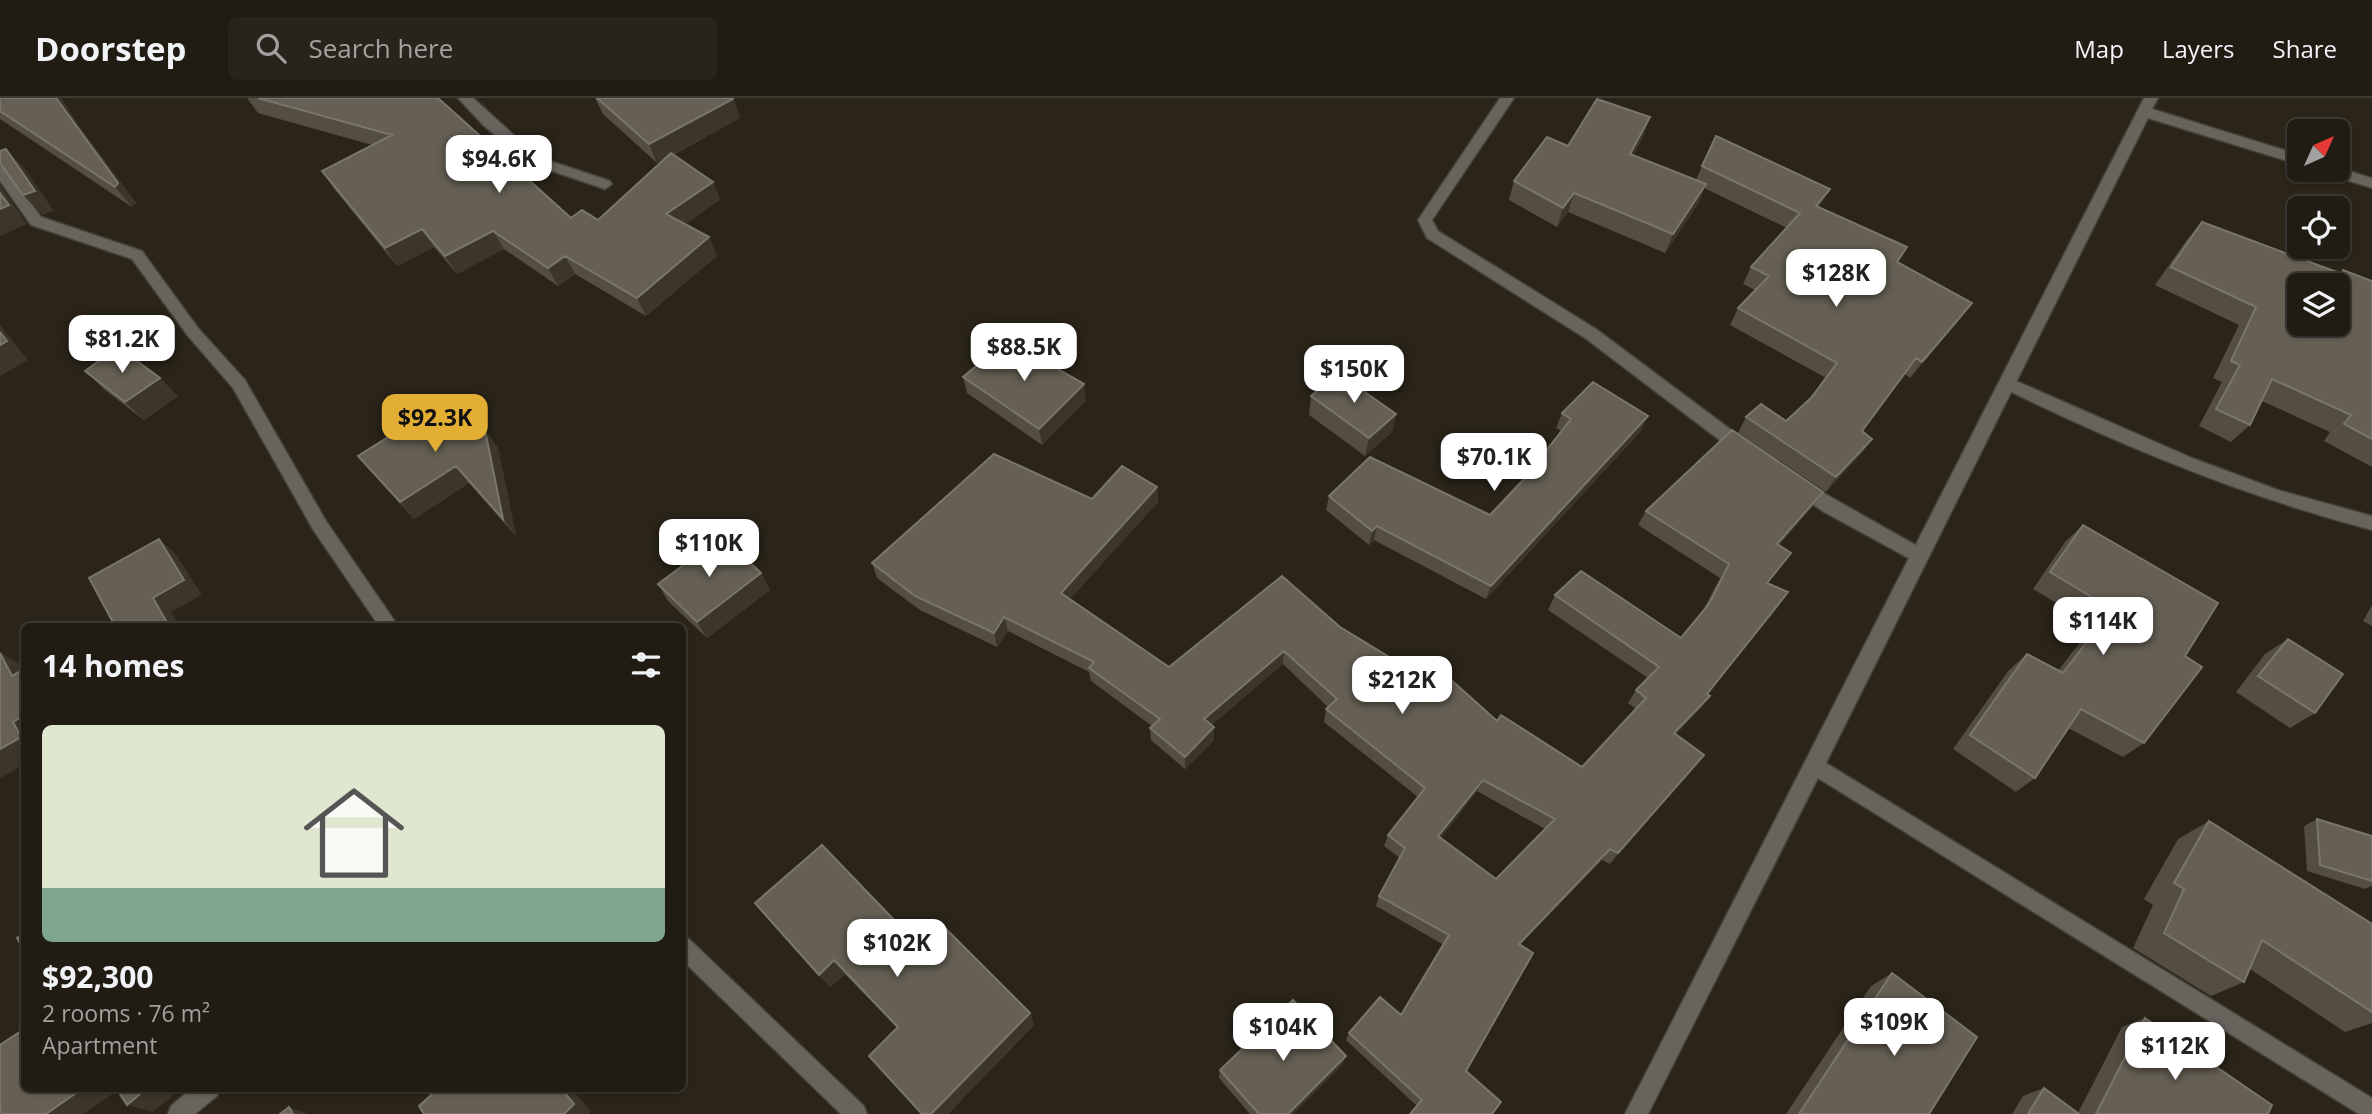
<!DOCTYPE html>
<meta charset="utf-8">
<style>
:root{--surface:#201b13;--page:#28241c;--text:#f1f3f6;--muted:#a2a1a0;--line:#3d3933;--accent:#e3ae34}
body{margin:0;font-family:"Open Sans",sans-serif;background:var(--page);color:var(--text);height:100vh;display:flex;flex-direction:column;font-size:26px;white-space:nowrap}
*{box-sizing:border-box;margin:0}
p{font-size:23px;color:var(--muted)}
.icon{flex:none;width:38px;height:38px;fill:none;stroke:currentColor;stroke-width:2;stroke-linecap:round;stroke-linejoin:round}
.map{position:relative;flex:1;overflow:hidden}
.drawer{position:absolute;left:21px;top:525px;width:665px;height:469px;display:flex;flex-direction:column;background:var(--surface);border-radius:10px;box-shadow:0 2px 5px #0004,0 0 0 2px var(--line)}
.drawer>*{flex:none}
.needle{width:46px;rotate:45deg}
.buttons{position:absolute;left:2287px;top:21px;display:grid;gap:14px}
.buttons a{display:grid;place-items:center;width:63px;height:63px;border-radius:10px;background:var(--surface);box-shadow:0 2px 5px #0004,0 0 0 2px var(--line);font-size:35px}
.price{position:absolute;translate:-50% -60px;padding:0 16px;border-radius:14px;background:#fff;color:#222;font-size:23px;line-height:46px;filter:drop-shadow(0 2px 4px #0008)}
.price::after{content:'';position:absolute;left:50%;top:42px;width:21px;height:16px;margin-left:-10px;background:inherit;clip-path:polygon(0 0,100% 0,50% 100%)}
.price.active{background:var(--accent);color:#111}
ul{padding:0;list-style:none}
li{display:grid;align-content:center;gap:14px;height:371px;padding:0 21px}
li+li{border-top:2px solid var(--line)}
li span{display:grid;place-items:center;height:217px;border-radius:10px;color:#555}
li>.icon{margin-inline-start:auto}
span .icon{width:126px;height:126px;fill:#fffc;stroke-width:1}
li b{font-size:30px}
h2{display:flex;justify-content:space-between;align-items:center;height:84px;padding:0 21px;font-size:30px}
header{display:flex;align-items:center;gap:42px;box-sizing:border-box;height:98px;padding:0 35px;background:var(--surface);border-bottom:2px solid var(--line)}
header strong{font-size:33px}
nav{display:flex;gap:38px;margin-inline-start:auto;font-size:24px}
.search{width:490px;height:63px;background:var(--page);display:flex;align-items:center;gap:18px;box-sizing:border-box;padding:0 24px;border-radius:10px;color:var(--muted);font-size:26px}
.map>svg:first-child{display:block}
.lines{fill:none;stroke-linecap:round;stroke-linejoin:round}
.lane-casing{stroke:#464136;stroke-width:3}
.street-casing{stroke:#464136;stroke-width:3}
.lane{fill:#67645e;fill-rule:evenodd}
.street{fill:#67645e;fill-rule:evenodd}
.wall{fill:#534d42;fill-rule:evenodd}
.shaded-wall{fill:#3b352a}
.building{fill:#655f54;stroke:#7b766b;stroke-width:2;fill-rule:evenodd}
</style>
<header>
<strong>Doorstep</strong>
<div class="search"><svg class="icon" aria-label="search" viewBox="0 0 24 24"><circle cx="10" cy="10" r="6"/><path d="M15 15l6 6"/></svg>Search here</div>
<nav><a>Map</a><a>Layers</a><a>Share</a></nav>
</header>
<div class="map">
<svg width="2372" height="1016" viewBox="0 0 2372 1016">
<rect width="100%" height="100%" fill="#2a2419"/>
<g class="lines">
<!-- lane casing -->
<g class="lane-casing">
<path id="lane" d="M1500,0H1514L1432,122L1438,133L1596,231L1750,346L1752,351L1750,356H1738L1585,240L1427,140L1418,122Z
M2007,279L2192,360L2278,392L2372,418V432C2243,398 2121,348 2001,289L1999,285Z
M1799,381L1926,453L1929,458L1926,463H1914L1824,414L1793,393L1791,388L1793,383Z"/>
</g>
<!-- street casing -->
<g class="street-casing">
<path id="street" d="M458,0H473L538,59L610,83L612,86L605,91L528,65L483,27Z
M2144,0H2158L2152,11L2300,57V67L2148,20L1826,665L2372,1000V1016H2359L1818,680L1648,1016H1625Z
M0,68L5,70L41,119L142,153L198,230L245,282L326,423L398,528H379L314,433L233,290L188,238L132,161L31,127L0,83Z
M2338,70L2372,80V90L2324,75L2322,72Z
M682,838L689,841L864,1008L867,1016H841L682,862Z
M192,990H219L217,998L195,1016H168L171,1008Z"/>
</g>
<!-- lane -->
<use href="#lane" class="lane"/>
<!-- street -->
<use href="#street" class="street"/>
</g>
<!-- wall -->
<path class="wall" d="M0,0H61L78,27L136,105L132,109L0,21Z
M247,0H438L571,120L598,122L664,61L657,65L603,16L595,0H733L740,20L673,57L713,84L720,102L685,126L709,139L717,158L646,218L575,176L558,188L504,151L457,176L434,149L397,168L335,92L322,73L372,47L258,15Z
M1650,19L1643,39L1633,57L1696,82L1702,68L1820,109L1898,165L1972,205L1960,221L1910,280L1905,276L1862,334L1872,341L1861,356L1826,394L1738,335L1746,319L1786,323L1811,300L1826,280L1730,227L1738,210L1755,192L1743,186L1751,169L1787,130L1704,90L1698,106L1665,155L1568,114L1557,129L1509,102L1514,83L1568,48Z
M2202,124L2339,175L2343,172L2372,183V369L2324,343L2330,334L2262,303L2250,327L2231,344L2199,328L2222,284L2213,280L2239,227L2155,187L2186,143Z
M85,273L178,298L144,322L105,292Z
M963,279L1086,302L1042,347L967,295Z
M1311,298L1396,316L1392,334L1365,358L1309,317Z
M1562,315L1641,333L1486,501L1374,442L1369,447L1326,412L1329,398L1490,417L1523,382L1562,333L1556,330Z
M485,332L498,350L516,438L469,385L414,421L358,358Z
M1157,389L1158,404L1070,501L1169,569L1340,529L1437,588L1582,669L1636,611L1628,605L1636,592L1648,580L1548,512L1555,497L1681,540L1703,512L1720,480L1638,427L1646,413L1812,409L1779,447L1791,455L1768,485L1778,509L1707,597L1700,611L1676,636L1694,669L1610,766L1602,762L1520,847L1466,973L1417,1008L1346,942L1349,935L1401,917L1444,847L1376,808L1379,798L1400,760L1384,748L1388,737L1418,699L1324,624L1326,611L1328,609L1283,566L1211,627L1214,642L1185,671L1151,642L1150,630L1152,628L1091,583L1089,574L1008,533L997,549L920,512L877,480L872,465L1092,401ZM1477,693L1545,731L1496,781L1441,740Z
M2083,427L2185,558L2144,645L2123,659L2068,630L2035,680L2016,694L1953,651L2009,572L2027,556L2058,573L2093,527L2033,491L2065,444Z
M761,475L770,492L707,540L668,503L658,486Z
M2372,507V528L2363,523Z
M2288,541L2315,615L2290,630L2236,594L2265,556Z
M2317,721L2372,738V788L2365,791L2307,773L2304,728Z
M2209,723L2372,826V925L2345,934L2250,871L2244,884L2211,898L2133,850L2153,807L2144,801L2178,741Z
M767,820L922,851L1030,915L1034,927L948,1016H922L897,930L845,876L830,889Z
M1892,875L1929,1016H1786L1871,888Z
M2145,920L2268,1016H2012L2023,998L2044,990L2078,1015L2122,929Z
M1342,967L1293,1016H1250L1219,980L1220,972Z"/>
<!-- shaded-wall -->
<path class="shaded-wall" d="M56,0H61L78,27L136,105L132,109L115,89Z
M733,1L740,20L657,65L649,46Z
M1650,19L1643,39L1623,75L1630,56Z
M6,51L25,71L54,113L43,117L23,97Z
M713,84L720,102L674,134L666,116Z
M1706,86L1698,106L1665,155L1673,136Z
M0,87L27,126L0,138Z
M1830,91L1820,108L1807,125L1816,108Z
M1574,95L1568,114L1557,129L1563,110Z
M422,131L434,149L397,168L385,150Z
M493,133L504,151L457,176L445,158Z
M709,139L717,158L646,218L637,200Z
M565,158L575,176L558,188L548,170Z
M1972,205L1960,221L1910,280L1922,264Z
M0,227L28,262L0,278Z
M160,280L178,298L144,322L125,304Z
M1084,286L1086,302L1042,347L1039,331Z
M1396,316L1392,334L1365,358L1369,340Z
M1648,318L1641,333L1486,501L1491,488Z
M485,332L498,350L516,438L503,421Z
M1872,341L1861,356L1826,394L1836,379Z
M456,368L469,385L414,421L400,404Z
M1157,389L1158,404L1063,509L1061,495Z
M1823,394L1812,409L1767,461L1777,446Z
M1377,428L1374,442L1369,447L1372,433Z
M159,441L176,456L202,497L171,514L179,528H169L153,500Z
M761,475L770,492L707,540L697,524Z
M1788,494L1778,509L1697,609L1707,596Z
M1004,519L1008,533L997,549L994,535Z
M1284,553L1283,566L1204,634V621Z
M0,554L24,569V586L12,578Z
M1710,598L1700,611L1665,647L1674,635Z
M24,617V666L0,681V651L13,624Z
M1214,629V642L1185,671V659Z
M1704,657L1694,669L1610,766L1618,755Z
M1483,682L1477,693L1434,749L1438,738Z
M1610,751L1602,762L1512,855L1519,846Z
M834,862L845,876L830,889L819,877Z
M1030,915L1034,927L948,1016H931Z
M1346,958L1342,967L1293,1016H1288Z
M83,990H121L84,1016H46Z
M147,990H182L153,1014L127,1007Z
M561,990H571L591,1014L590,1016H564Z
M289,1009L308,1016H293Z"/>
<!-- building -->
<path class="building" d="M0,0H56L118,85L115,89L0,13Z
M258,0H438L571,120L582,112L598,122L671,55L713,84L666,116L709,139L637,200L565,158L548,170L493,133L445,158L422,131L385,150L322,73L392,37Z
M597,0H733V1L649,46Z
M1597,1L1650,19L1630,56L1706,86L1673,136L1574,95L1563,110L1514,83L1547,39L1568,48Z
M1716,38L1830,91L1816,108L1907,149L1897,164L1972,205L1922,264L1916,260L1862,333L1872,341L1836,379L1746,319L1761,306L1786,323L1811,300L1837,265L1738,210L1769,178L1751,169L1800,115L1702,68Z
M6,51L35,93L23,97L0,65V53Z
M0,95L9,107L0,111Z
M2202,124L2342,176L2343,172L2372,183V341L2344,326L2351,317L2272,281L2250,327L2216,311L2240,267L2231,263L2256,209L2171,169ZM2300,187H2338V226H2300Z
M0,234L7,243L0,247Z
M1007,242L1084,286L1039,331L963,279Z
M118,249L160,280L125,304L85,273Z
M1338,275L1396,316L1369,340L1311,298Z
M1593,284L1648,318L1491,488L1377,428L1372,433L1329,398L1370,359L1490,417L1523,382L1571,321L1562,315Z
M452,299L485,332L503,421L456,368L400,404L358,358Z
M1732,332L1823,394L1777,446L1791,455L1767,485L1788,494L1707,596L1710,598L1674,635L1704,657L1618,755L1610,751L1519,846L1533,855L1466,973L1501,1004L1492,1016H1410L1422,1002L1349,935L1380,899L1401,917L1449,837L1379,798L1405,750L1388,737L1425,690L1326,611L1337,601L1284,553L1204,621L1214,629L1185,659L1150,630L1160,621L1089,570L1094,564L1004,519L994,535L915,498L872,465L994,356L1092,401L1122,368L1157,389L1061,495L1169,569L1282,478L1340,529L1437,588L1448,579L1497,623L1501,617L1582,669L1646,600L1636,592L1659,569L1555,497L1581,473L1681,540L1709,506L1729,466L1646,413ZM1483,682L1555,721L1496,781L1438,738Z
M2083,427L2218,505L2185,558L2202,569L2144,645L2081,611L2035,680L1970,637L2027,556L2063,575L2112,511L2050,474Z
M722,438L761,475L697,524L658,486Z
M159,441L184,482L153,500L169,528H115L89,480Z
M2288,541L2343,576L2315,615L2258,578Z
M0,555L12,578L24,571V617L13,624L21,639L0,651Z
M2317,721L2372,738V783L2320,767Z
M2209,723L2372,826V914L2262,842L2244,884L2164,835L2184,791L2174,785Z
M822,747L922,851L944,829L1030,915L931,1016H922L869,958L898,929L834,862L819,877L755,805Z
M24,835V852L17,840Z
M1892,875L1977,939L1929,1016H1799Z
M1293,902L1346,958L1288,1016H1259L1220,972Z
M2145,920L2272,1007L2268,1016H2096Z
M24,931V990H83L46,1016H2L0,1012V947Z
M116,990H147L127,1007Z
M439,990H561L574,1006L564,1016H424L419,1008Z
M2044,990L2079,1016H2028Z
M289,1009L293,1016H280Z"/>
</svg>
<div class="buttons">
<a><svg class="needle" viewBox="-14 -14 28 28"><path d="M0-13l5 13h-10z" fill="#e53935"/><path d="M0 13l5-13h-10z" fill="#a2a1a0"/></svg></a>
<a><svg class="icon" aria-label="locate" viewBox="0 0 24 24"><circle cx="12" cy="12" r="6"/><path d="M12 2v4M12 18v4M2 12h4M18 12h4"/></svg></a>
<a><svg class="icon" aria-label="layers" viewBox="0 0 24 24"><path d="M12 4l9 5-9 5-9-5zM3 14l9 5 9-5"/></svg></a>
</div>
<b class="price" style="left:499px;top:97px">$94.6K</b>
<b class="price" style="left:1836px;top:211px">$128K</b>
<b class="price" style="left:122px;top:277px">$81.2K</b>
<b class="price" style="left:1024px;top:285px">$88.5K</b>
<b class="price" style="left:1354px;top:307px">$150K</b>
<b class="price active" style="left:435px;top:356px">$92.3K</b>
<b class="price" style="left:1494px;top:395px">$70.1K</b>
<b class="price" style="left:709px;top:481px">$110K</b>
<b class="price" style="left:2103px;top:559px">$114K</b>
<b class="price" style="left:1402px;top:618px">$212K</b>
<b class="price" style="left:897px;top:881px">$102K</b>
<b class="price" style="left:1894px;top:960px">$109K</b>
<b class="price" style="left:1283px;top:965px">$104K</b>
<b class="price" style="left:2175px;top:984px">$112K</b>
<section class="drawer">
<h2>14 homes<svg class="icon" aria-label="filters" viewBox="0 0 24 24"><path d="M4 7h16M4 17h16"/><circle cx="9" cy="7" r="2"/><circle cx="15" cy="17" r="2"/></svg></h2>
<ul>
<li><span style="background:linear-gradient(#dfe7d0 75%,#7fa58c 0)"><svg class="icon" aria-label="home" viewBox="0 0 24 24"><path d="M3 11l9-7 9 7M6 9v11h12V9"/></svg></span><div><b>$92,300</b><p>2 rooms · 76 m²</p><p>Apartment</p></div></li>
</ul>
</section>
</div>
